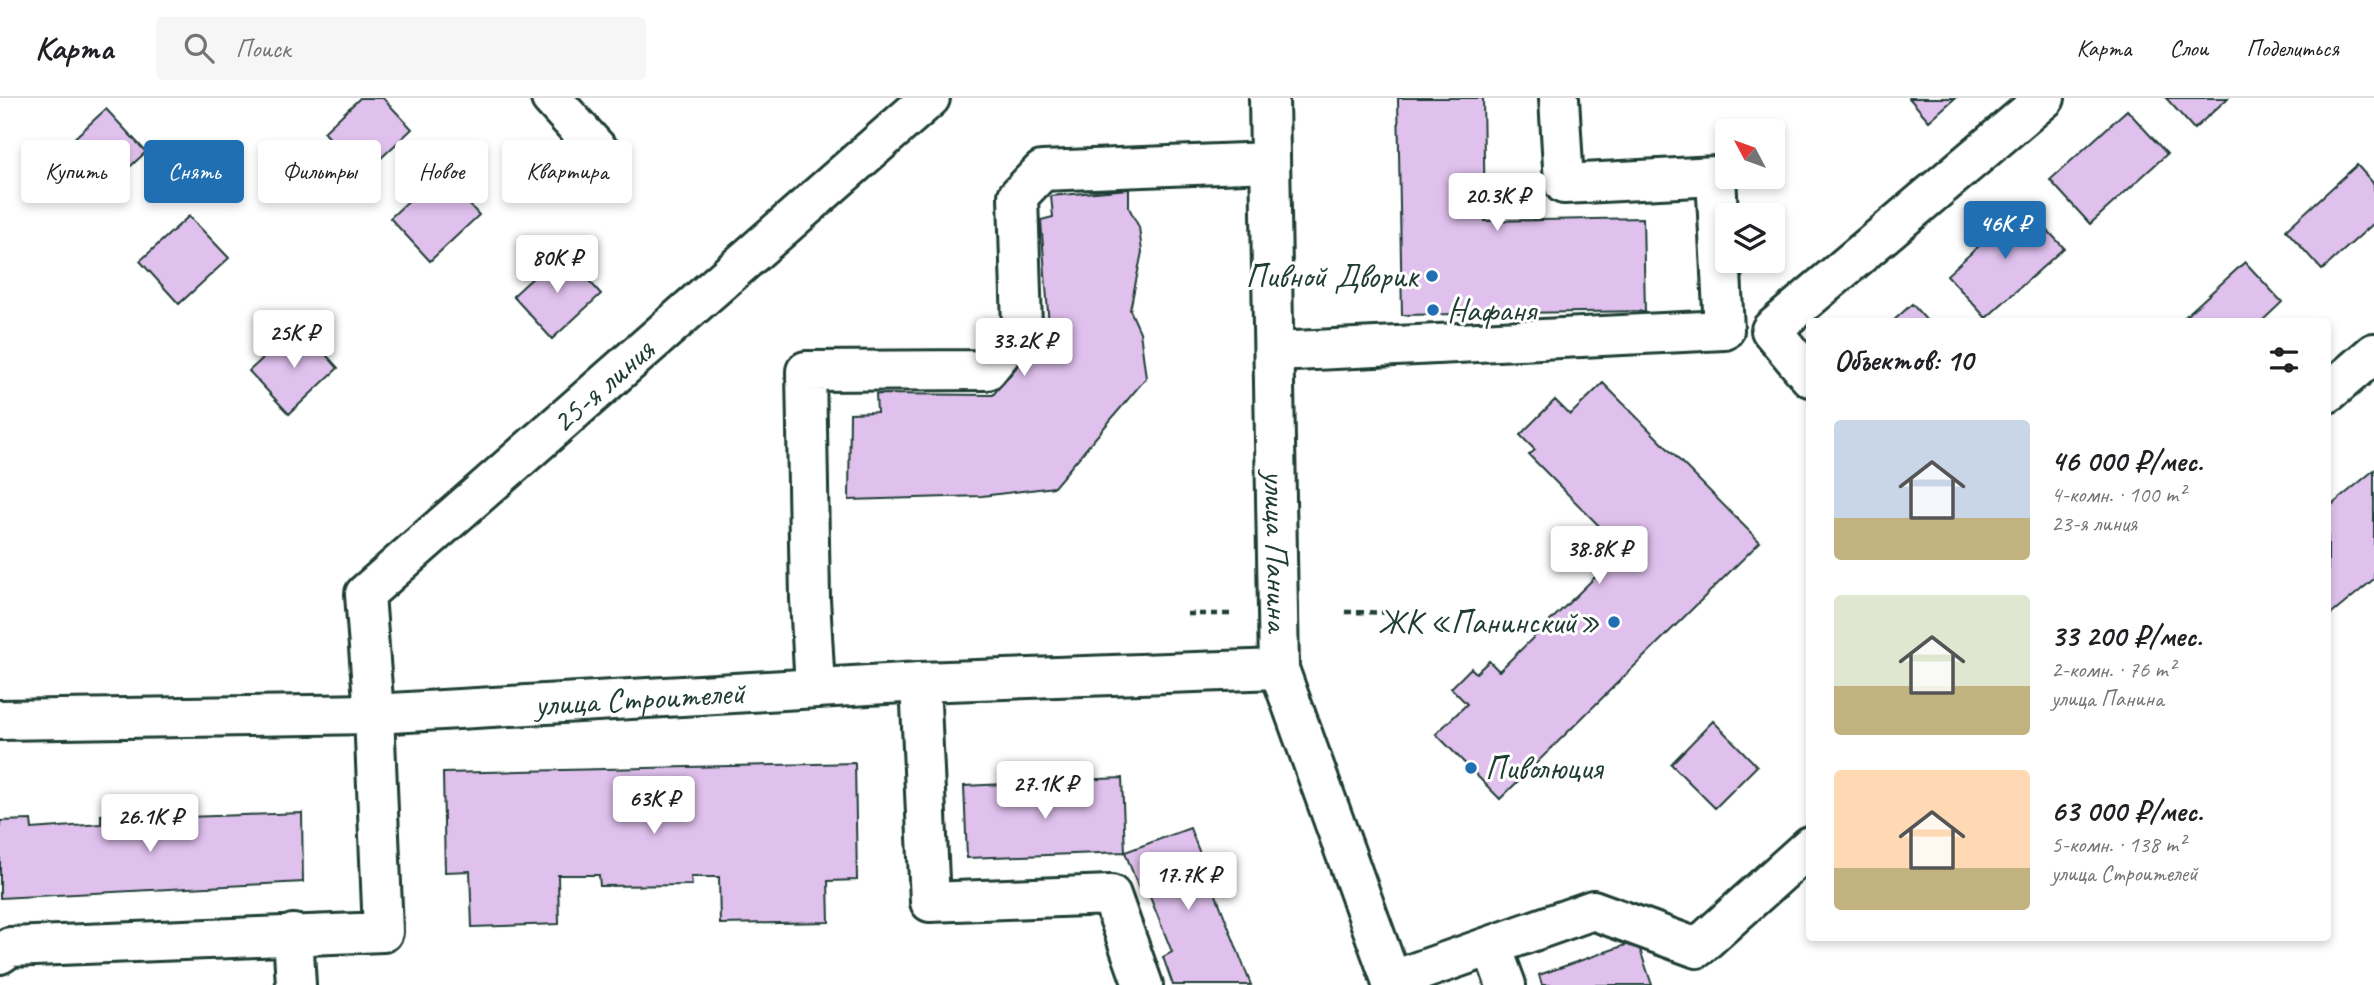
<!DOCTYPE html>
<html lang="ru">
<meta charset="utf-8">
<style>
:root{--surface:#fff;--page:#f6f6f6;--text:#202124;--muted:#757577;--line:#e0e0e0;--accent:#1f6fb2}
body{margin:0;font-family:Caveat,sans-serif;background:var(--page);color:var(--text);height:100vh;display:flex;flex-direction:column;font-size:26px;white-space:nowrap}
*{box-sizing:border-box;margin:0}
p{font-size:23px;color:var(--muted)}
.icon{flex:none;width:38px;height:38px;fill:none;stroke:currentColor;stroke-width:2;stroke-linecap:round;stroke-linejoin:round}
.map{position:relative;flex:1;overflow:hidden}
.sheet{position:absolute;left:1806px;top:220px;width:525px;height:623px;display:flex;flex-direction:column;background:var(--surface);border-radius:7px;box-shadow:0 4px 10px #0003}
.sheet>*{flex:none}
.hud{position:absolute;left:21px;top:42px;width:665px;height:63px;display:flex;gap:14px}
.needle{width:46px;rotate:311deg}
.buttons{position:absolute;left:1715px;top:21px;display:grid;gap:14px}
.buttons a{display:grid;place-items:center;width:70px;height:70px;border-radius:7px;background:var(--surface);box-shadow:0 4px 10px #0003;font-size:35px}
.price{position:absolute;translate:-50% -60px;padding:0 16px;border-radius:7px;background:#fff;color:#222;font-size:23px;line-height:46px;filter:drop-shadow(0 2px 4px #0008)}
.price::after{content:'';position:absolute;left:50%;top:42px;width:21px;height:16px;margin-left:-10px;background:inherit;clip-path:polygon(0 0,100% 0,50% 100%)}
.price.current{background:var(--accent);color:#fff}
ul{padding:0;list-style:none}
li{display:flex;align-items:center;gap:21px;height:175px;padding:0 28px}
li span{display:grid;place-items:center;flex:none;width:196px;height:140px;border-radius:7px;color:#555}
li>.icon{margin-inline-start:auto}
span .icon{width:84px;height:84px;fill:#fffc;stroke-width:1}
li b{font-size:30px}
h2{display:flex;justify-content:space-between;align-items:center;height:84px;padding:0 28px;font-size:30px}
.tag{padding:0 24px;border-radius:7px;background:var(--surface);box-shadow:0 4px 10px #0003;font-size:24px;line-height:63px}
.tag.current{background:var(--accent);color:#fff}
header{display:flex;align-items:center;gap:42px;box-sizing:border-box;height:98px;padding:0 35px;background:var(--surface);border-bottom:2px solid var(--line)}
header strong{font-size:33px}
nav{display:flex;gap:38px;margin-inline-start:auto;font-size:24px}
.search{width:490px;height:63px;background:var(--page);display:flex;align-items:center;gap:18px;box-sizing:border-box;padding:0 24px;border-radius:7px;color:var(--muted);font-size:26px}
.map>svg:first-child{display:block}
.building{fill:#e0c1ee;stroke:#1f3d34;stroke-width:2}
.lines{fill:none;stroke-linecap:round;stroke-linejoin:round}
.minor-casing{stroke:#1f3d34;stroke-width:44}
.path{stroke:#1f3d34;stroke-width:4.5;stroke-dasharray:7 5;stroke-linecap:butt}
.minor{stroke:#fff;stroke-width:38}
.poi-dot{fill:#1f6fb2;stroke:#fff;stroke-width:2.5}
.labels{text-anchor:middle;dominant-baseline:central;stroke-width:6;stroke-linejoin:round;paint-order:stroke}
.poi-label{font-size:33px;fill:#1f3d34;stroke:#fff;text-anchor:end}
.street-label{font-size:33px;fill:#1f3d34;stroke:#fff}
</style>
<header>
<strong>Карта</strong>
<div class="search"><svg class="icon" aria-label="search" viewBox="0 0 24 24"><circle cx="10" cy="10" r="6"/><path d="M15 15l6 6"/></svg>Поиск</div>
<nav><a>Карта</a><a>Слои</a><a>Поделиться</a></nav>
</header>
<div class="map">
<svg width="2374" height="887" viewBox="0 0 2374 887">
<rect width="100%" height="100%" fill="#fff"/>
<filter id="ink" filterUnits="userSpaceOnUse"><feTurbulence type="fractalNoise" baseFrequency=".0143" numOctaves="2"/><feDisplacementMap in="SourceGraphic" scale="14" xChannelSelector="R" yChannelSelector="G"/><feConvolveMatrix kernelMatrix="1 2 1 2 8 2 1 2 1" color-interpolation-filters="sRGB"/></filter>
<g filter="url(#ink)">
<!-- building -->
<path class="building" d="M360,0H383L412,31L363,77L324,34Z
M1398,0H1483L1485,123L1643,120L1645,213L1402,217Z
M1909,0H1955L1929,23Z
M2166,0H2228L2194,31Z
M106,11L146,54L97,99L57,56Z
M2127,12L2167,56L2090,126L2050,82Z
M2357,67L2374,86V125L2322,172L2286,132Z
M440,74L479,117L430,163L390,120Z
M1129,91V110L1139,129L1142,154L1130,212L1140,234L1146,280L1054,389L982,398L849,402L850,315L877,314L876,296L993,297L1049,228L1041,122L1053,119L1051,98Z
M2024,107L2064,150L1986,220L1947,177Z
M189,118L229,160L179,206L140,163Z
M562,153L601,196L552,241L513,198Z
M2245,164L2282,204L2261,224H2179Z
M1912,206L1928,224H1892Z
M299,227L338,270L289,316L249,273Z
M1603,285L1760,444L1500,701L1436,636L1467,606L1451,590L1471,570L1476,575L1489,563L1499,573L1623,452L1529,357L1535,352L1520,337L1555,302L1570,317Z
M2374,372V481L2328,519V410Z
M1713,623L1757,668L1715,710L1671,666Z
M855,665L857,782L828,783L829,824L720,826L719,779H691L692,787L600,788L599,777H558L559,826L472,829L470,773L445,774L443,675Z
M1122,680L1125,754L967,760L964,688L1005,686V699L1079,696L1078,682Z
M186,712L187,719L302,715L303,784L0,800V723L31,722L32,731L101,726V717Z
M1190,730L1251,887H1173L1163,859L1172,854L1146,789L1139,791L1125,754Z
M1637,843L1652,887H1542L1539,877Z"/>
<g class="lines">
<!-- minor casing -->
<g class="minor-casing">
<g id="minor">
<path d="M551,0L600,54"/>
<path id="s1" d="M1269,0L1279,571L1393,887"/>
<path d="M1274,254L1724,232L1716,78L1564,86L1559,0"/>
<path d="M1810,279L1771,232L2045,0"/>
<path d="M2328,295L2374,255"/>
<path d="M920,584L930,804L1111,797L1143,887"/>
<path d="M815,590L810,501L806,273L987,272L1022,229L1018,98L1042,73L1270,64"/>
<path id="s2" d="M0,622L374,616L920,584L1279,571"/>
<path d="M293,836L296,887"/>
<path d="M1492,849L1506,887"/>
<path id="s3" d="M0,856L10,849L383,834L374,616L365,496L930,0"/>
<path d="M1391,883L1593,812L1697,850L1810,748"/>
</g>
</g>
<!-- path -->
<path class="path" d="M1345,514L1412,515
M1187,516H1234"/>
<!-- minor -->
<use href="#minor" class="minor"/>
</g>
</g>
<!-- markers -->
<g class="poi-dot">
<circle cx="1432" cy="178" r="7"/>
<circle cx="1433" cy="212" r="7"/>
<circle cx="1614" cy="524" r="7"/>
<circle cx="1471" cy="670" r="7"/>
</g>
<g class="labels">
<!-- poi labels -->
<g class="poi-label">
<text x="1418" y="178">Пивной Дворик</text>
<text x="1447" y="212" text-anchor="start">Нафаня</text>
<text x="1600" y="524">ЖК «Панинский»</text>
<text x="1485" y="670" text-anchor="start">Пиволюция</text>
</g>
<!-- street labels -->
<g class="street-label">
<text stroke="none"><textPath href="#s3" startOffset="1040">25-я линия</textPath></text>
<text stroke="none"><textPath href="#s1" startOffset="453">улица Панина</textPath></text>
<text stroke="none"><textPath href="#s2" startOffset="640">улица Строителей</textPath></text>
</g>
</g>
</svg>
<div class="buttons">
<a><svg class="needle" viewBox="-14 -14 28 28"><path d="M0-13l5 13h-10z" fill="#e53935"/><path d="M0 13l5-13h-10z" fill="#757577"/></svg></a>
<a><svg class="icon" aria-label="layers" viewBox="0 0 24 24"><path d="M12 4l9 5-9 5-9-5zM3 14l9 5 9-5"/></svg></a>
</div>
<b class="price" style="left:1497px;top:135px">20.3K ₽</b>
<b class="price current" style="left:2005px;top:163px">46K ₽</b>
<b class="price" style="left:557px;top:197px">80K ₽</b>
<b class="price" style="left:294px;top:272px">25K ₽</b>
<b class="price" style="left:1024px;top:280px">33.2K ₽</b>
<b class="price" style="left:1599px;top:488px">38.8K ₽</b>
<b class="price" style="left:1045px;top:723px">27.1K ₽</b>
<b class="price" style="left:654px;top:738px">63K ₽</b>
<b class="price" style="left:150px;top:756px">26.1K ₽</b>
<b class="price" style="left:1188px;top:814px">17.7K ₽</b>
<div class="hud">
<a class="tag">Купить</a>
<a class="tag current">Снять</a>
<a class="tag">Фильтры</a>
<a class="tag">Новое</a>
<a class="tag">Квартира</a>
</div>
<section class="sheet">
<h2>Объектов: 10<svg class="icon" aria-label="filters" viewBox="0 0 24 24"><path d="M4 7h16M4 17h16"/><circle cx="9" cy="7" r="2"/><circle cx="15" cy="17" r="2"/></svg></h2>
<ul>
<li><span style="background:linear-gradient(#c9d6e8 70%,#c2b280 0)"><svg class="icon" aria-label="home" viewBox="0 0 24 24"><path d="M3 11l9-7 9 7M6 9v11h12V9"/></svg></span><div><b>46 000 ₽/мес.</b><p>4-комн. · 100 m²</p><p>23-я линия</p></div></li>
<li><span style="background:linear-gradient(#dfe7d0 65%,#c2b280 0)"><svg class="icon" aria-label="home" viewBox="0 0 24 24"><path d="M3 11l9-7 9 7M6 9v11h12V9"/></svg></span><div><b>33 200 ₽/мес.</b><p>2-комн. · 76 m²</p><p>улица Панина</p></div></li>
<li><span style="background:linear-gradient(#ffd9b3 70%,#c2b280 0)"><svg class="icon" aria-label="home" viewBox="0 0 24 24"><path d="M3 11l9-7 9 7M6 9v11h12V9"/></svg></span><div><b>63 000 ₽/мес.</b><p>5-комн. · 138 m²</p><p>улица Строителей</p></div></li>
</ul>
</section>
</div>
